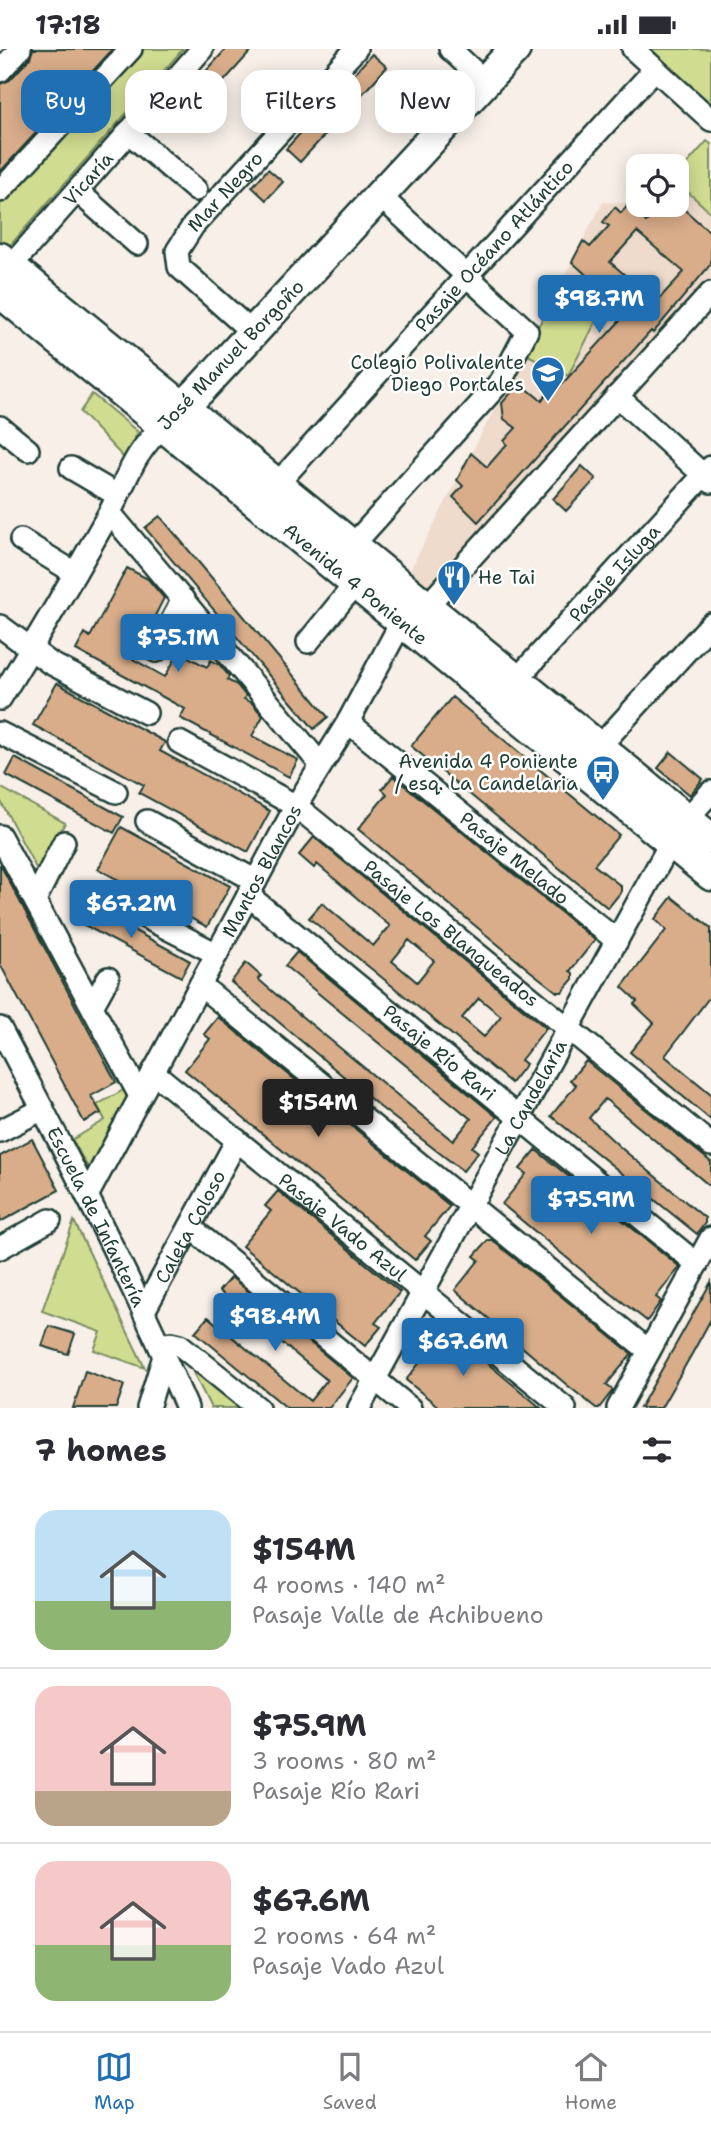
<!DOCTYPE html>
<meta charset="utf-8">
<style>
:root{--surface:#fff;--page:#f7f7f7;--text:#2b2b33;--muted:#7c7c81;--line:#e1e1e2;--accent:#1f6fb2}
body{margin:0;font-family:"Shantell Sans",sans-serif;background:var(--page);color:var(--text);height:100vh;display:flex;flex-direction:column;font-size:26px;white-space:nowrap}
*{box-sizing:border-box;margin:0}
p{font-size:23px;color:var(--muted)}
.icon{flex:none;width:38px;height:38px;fill:none;stroke:currentColor;stroke-width:2;stroke-linecap:round;stroke-linejoin:round}
.map{position:relative;height:1359px;overflow:hidden}
.details{display:flex;flex-direction:column;background:var(--surface);flex:1}
.details>*{flex:none}
.hud{position:absolute;left:21px;top:21px;width:670px;height:63px;display:flex;gap:14px}
.tools{position:absolute;left:626px;top:105px;display:grid;gap:14px}
.tools a{display:grid;place-items:center;width:63px;height:63px;border-radius:14px;background:var(--surface);box-shadow:0 4px 18px #0003;font-size:35px}
.price{position:absolute;translate:-50% -60px;padding:0 16px;border-radius:7px;background:var(--accent);color:#fff;font-size:23px;line-height:46px;filter:drop-shadow(0 2px 4px #0008)}
.price::after{content:'';position:absolute;left:50%;top:42px;width:21px;height:16px;margin-left:-10px;background:inherit;clip-path:polygon(0 0,100% 0,50% 100%)}
.price.on{background:#222;color:#fff}
ul{padding:0;list-style:none}
li{display:flex;align-items:center;gap:21px;height:175px;padding:0 35px}
li+li{border-top:2px solid var(--line)}
li span{display:grid;place-items:center;flex:none;width:196px;height:140px;border-radius:21px;color:#555}
li>.icon{margin-inline-start:auto}
span .icon{width:84px;height:84px;fill:#fffc;stroke-width:1}
li b{font-size:30px}
h2{display:flex;justify-content:space-between;align-items:center;height:84px;padding:0 35px;font-size:30px}
.chip{padding:0 24px;border-radius:21px;background:var(--surface);box-shadow:0 4px 18px #0003;font-size:24px;line-height:63px}
.chip.on{background:var(--accent);color:#fff}
.status{display:flex;justify-content:space-between;align-items:center;height:49px;padding:0 35px;background:var(--surface);direction:ltr}
.status svg{height:19px;fill:currentColor}
.menu{display:flex;justify-content:space-around;align-items:center;height:98px;border-top:2px solid var(--line);background:var(--surface);font-size:19px;color:var(--muted)}
.menu a{display:grid;justify-items:center;gap:4px}
.menu .on{color:var(--accent)}
.map>svg:first-child{display:block}
.built{fill:#eedbcc}
.green{fill:#d0dc90;stroke:#788c62;stroke-width:2}
.building{fill:#d9ad8a;stroke:#1f3d34;stroke-width:2;fill-rule:evenodd}
.lines{fill:none;stroke-linecap:round;stroke-linejoin:round}
.street-casing{stroke:#1f3d34;stroke-width:26}
.secondary-casing{stroke:#1f3d34;stroke-width:35}
.street{stroke:#fff;stroke-width:21}
.secondary{stroke:#fff;stroke-width:30}
.labels{text-anchor:middle;dominant-baseline:central;stroke-width:5;stroke-linejoin:round;paint-order:stroke}
.street-label{font-size:19px;fill:#1f3d34;stroke:#fff}
.poi-label{font-size:19px;fill:#1f3d34;stroke:#fff;text-anchor:end}
</style>
<div class="status"><b>17:18</b><svg viewBox="0 0 49 12"><path d="M0 12V9h3v3zM5 12V6h3v6zM10 12V3h3v9zM15 12V0h3v12zM26 1h20v11H26zM47 4h2v5h-2z"/></svg></div>
<div class="map">
<svg width="711" height="1359" viewBox="0 0 711 1359">
<rect width="100%" height="100%" fill="#f7efe8"/>
<filter id="ink" filterUnits="userSpaceOnUse"><feTurbulence type="fractalNoise" baseFrequency=".0143" numOctaves="2"/><feDisplacementMap in="SourceGraphic" scale="14" xChannelSelector="R" yChannelSelector="G"/><feConvolveMatrix kernelMatrix="1 2 1 2 8 2 1 2 1" color-interpolation-filters="sRGB"/></filter>
<g filter="url(#ink)">
<!-- built -->
<path class="built" d="M707,92L711,95V230L430,538L410,521L603,153L677,156V126Z"/>
<!-- green -->
<path class="green" d="M139,0H183L0,208V150Z
M648,0H711V61Z
M707,92L711,95V164L677,133V126Z
M561,235L603,259L568,327L524,304Z
M92,345L138,383L124,409L80,363Z
M0,738L65,774L38,823L0,751Z
M127,1039L132,1048L89,1120L72,1091L105,1071L97,1056Z
M74,1172L145,1319L94,1301L101,1283L42,1262Z
M189,1315L246,1359H211Z"/>
<!-- building -->
<path class="building" d="M33,0H113L0,123V35L10,31L30,9Z
M226,0H253L189,71L174,58Z
M372,5L387,18L300,113L286,100Z
M268,120L283,133L266,151L252,138Z
M628,156L646,173L661,156H679L711,184V215L653,284L651,282L478,473L453,448L463,437L457,431L471,404L487,418L507,395L504,392L516,379L504,370L502,354L520,334L542,352L549,342L553,345L628,263L572,213L583,192L590,198L609,177L603,173L615,158L621,164ZM637,183L684,223L656,253L610,213Z
M582,417L596,430L566,462L553,450Z
M160,467L328,668L314,680L145,479Z
M127,519L148,530L164,549L133,610L165,628L179,603L207,618L211,611L220,616L229,627L227,631L237,636L246,647L244,650L253,655L263,667L252,687L298,711L289,728L180,669L185,660L76,601L85,584L90,588Z
M57,634L165,693L160,702L270,762L248,803L139,744L144,736L33,676Z
M452,648L619,786L594,816L621,837V843L608,859L411,697Z
M671,703L703,730L690,746L658,719Z
M15,709L123,768L114,784L6,726Z
M393,727L595,891L570,922L573,924V930L562,943H557L529,921L358,780L387,745L382,740Z
M121,778L230,837L207,878L98,820Z
M314,788L546,979L521,1011L526,1015L511,1034L309,869L322,854L373,897L390,877L317,815L314,819L299,806ZM409,891L434,912L417,933L392,912ZM479,949L501,967L484,988L462,969Z
M0,815L116,1033L91,1047L101,1064L84,1073L0,915Z
M672,848L711,879V946L665,1007L711,1045V1071L630,1003L654,974L634,955L637,952L622,938L666,881L655,870Z
M82,853L190,912L181,928L73,870Z
M297,903L497,1068L472,1098L478,1103L463,1122L380,1058L231,933L246,914L261,927L258,930L294,961L453,1092L471,1070L285,917Z
M218,968L450,1157L425,1187L431,1192L415,1211L185,1021L210,990L204,985Z
M586,1012L711,1113V1138L605,1050L589,1069L620,1098L705,1169V1174L697,1185L551,1067L576,1036L570,1031Z
M32,1090L59,1141L0,1173V1107Z
M536,1101L680,1218L656,1248L661,1252L647,1272L590,1228L502,1155L526,1125L520,1120Z
M278,1142L400,1243L375,1274L381,1278L365,1297L242,1197L271,1162L265,1157Z
M488,1191H492L632,1305L606,1336L613,1341L599,1359H596L567,1336L455,1241L479,1211L474,1207Z
M231,1228L353,1329L329,1359H287L195,1283L208,1268L310,1352L327,1331L219,1242Z
M711,1233V1270L693,1303L661,1359H640Z
M442,1276L486,1313L541,1359H440L406,1331L432,1298L427,1294Z
M49,1277L75,1285L68,1305L42,1297Z
M85,1322L124,1336L116,1359H73Z"/>
<g class="lines">
<!-- street casing -->
<g class="street-casing">
<g id="street">
<path d="M450,0L485,33"/>
<path d="M633,0L711,71"/>
<path d="M0,22L20,0"/>
<path d="M128,83L196,141"/>
<path d="M0,142L131,0"/>
<path d="M77,142L137,195"/>
<path id="s1" d="M2,227L202,0"/>
<path id="s2" d="M253,284L179,218L177,202L193,177L356,0"/>
<path d="M617,347L711,433"/>
<path d="M0,378L28,401"/>
<path d="M71,419L117,446"/>
<path id="s3" d="M277,435L655,20"/>
<path d="M110,464L321,716"/>
<path d="M21,491L75,524"/>
<path d="M352,497L501,332L527,282L381,148"/>
<path d="M427,557L711,244"/>
<path d="M0,577L50,614L146,664"/>
<path d="M308,593L356,534"/>
<path d="M156,602L183,550"/>
<path id="s4" d="M517,630L711,418"/>
<path d="M0,650C37,590 73,529 107,468C128,431 130,408 163,377"/>
<path id="s5" d="M348,673L617,892"/>
<path d="M0,684L116,743"/>
<path id="s6" d="M179,693L296,757L711,1096"/>
<path d="M599,698L711,575"/>
<path d="M147,772L256,832"/>
<path d="M0,787L140,1047"/>
<path id="s7" d="M248,846L697,1215"/>
<path d="M104,847L217,905"/>
<path d="M36,849L64,793"/>
<path d="M200,936L649,1302"/>
<path d="M93,956L108,929"/>
<path id="s8" d="M0,979C66,1104 131,1229 187,1359"/>
<path id="s9" d="M153,1023L565,1359"/>
<path d="M0,1082L43,1060"/>
<path id="s10" d="M87,1147L296,757L348,673L402,572"/>
<path d="M190,1178L410,1359"/>
<path d="M0,1199L50,1171"/>
<path id="s11" d="M144,1262L237,1091"/>
<path d="M160,1297L171,1294L180,1296L258,1359"/>
<path d="M148,1359L164,1307"/>
<path id="s12" d="M359,1359L671,793L687,770L711,743"/>
<path d="M618,1359L711,1189"/>
</g>
</g>
<!-- secondary casing -->
<g class="secondary-casing">
<g id="secondary">
<path d="M0,209L711,790"/>
<path id="s13" d="M0,243L711,826"/>
<path d="M169,372L199,342L515,0"/>
</g>
</g>
<!-- street -->
<use href="#street" class="street"/>
<!-- secondary -->
<use href="#secondary" class="secondary"/>
</g>
</g>
<!-- icons -->
<defs>
<g id="school-pin" transform="scale(1.75)"><path d="M0 17L-7.5 6A9.5 9.5 0 1 1 7.5 6Z" fill="#1f6fb2" stroke="#fff"/><path d="M0-5L7-2L0 1L-7-2ZM-4 1L0 2.5L4 1V4Q0 6-4 4Z" fill="#fff"/></g>
<g id="restaurant-pin" transform="scale(1.75)"><path d="M0 17L-7.5 6A9.5 9.5 0 1 1 7.5 6Z" fill="#1f6fb2" stroke="#fff"/><path d="M-5-6h1v4h1v-4h1v4h1v-4h1v5L-1.5 .5V6h-2V.5L-5-1ZM5-6V6H3V1.5H1.5Q1.5-4 5-6Z" fill="#fff"/></g>
<g id="bus-pin" transform="scale(1.75)"><path d="M0 17L-7.5 6A9.5 9.5 0 1 1 7.5 6Z" fill="#1f6fb2" stroke="#fff"/><path d="M-5-6H5V4H4V6H2V4H-2V6H-4V4H-5ZM-3.5-4V0h7V-4ZM-3.5 1.2v1.5H-2V1.2ZM2 1.2v1.5H3.5V1.2Z" fill="#fff"/></g>
</defs>
<g fill-rule="evenodd">
<use href="#school-pin" x="548" y="324"/>
<use href="#restaurant-pin" x="454" y="528"/>
<use href="#bus-pin" x="603" y="723"/>
</g>
<g class="labels">
<!-- street labels -->
<g class="street-label">
<text stroke="none"><textPath href="#s1" startOffset="130">Vicaría</textPath></text>
<text stroke="none"><textPath href="#s2" startOffset="192">Mar Negro</textPath></text>
<text stroke="none"><textPath href="#s3" startOffset="322">Pasaje Océano Atlántico</textPath></text>
<text transform="translate(231 306) rotate(-46)">José Manuel Borgoño</text>
<text stroke="none"><textPath href="#s4" startOffset="144">Pasaje Isluga</textPath></text>
<text stroke="none"><textPath href="#s13" startOffset="460">Avenida 4 Poniente</textPath></text>
<text stroke="none"><textPath href="#s5" startOffset="215">Pasaje Melado</textPath></text>
<text stroke="none"><textPath href="#s10" startOffset="369">Mantos Blancos</textPath></text>
<text stroke="none"><textPath href="#s6" startOffset="334">Pasaje Los Blanqueados</textPath></text>
<text stroke="none"><textPath href="#s7" startOffset="248">Pasaje Río Rari</textPath></text>
<text stroke="none"><textPath href="#s12" startOffset="355">La Candelaria</textPath></text>
<text stroke="none"><textPath href="#s8" startOffset="212">Escuela de Infantería</textPath></text>
<text stroke="none"><textPath href="#s11" startOffset="96">Caleta Coloso</textPath></text>
<text stroke="none"><textPath href="#s9" startOffset="245">Pasaje Vado Azul</textPath></text>
</g>
<!-- poi labels -->
<g class="poi-label">
<text x="524" y="313">Colegio Polivalente<tspan x="524" dy="22">Diego Portales</tspan></text>
<text x="478" y="528" text-anchor="start">He Tai</text>
<text x="578" y="712">Avenida 4 Poniente<tspan x="578" dy="22">/ esq. La Candelaria</tspan></text>
</g>
</g>
</svg>
<div class="tools">
<a><svg class="icon" aria-label="locate" viewBox="0 0 24 24"><circle cx="12" cy="12" r="6"/><path d="M12 2v4M12 18v4M2 12h4M18 12h4"/></svg></a>
</div>
<b class="price" style="left:599px;top:286px">$98.7M</b>
<b class="price" style="left:178px;top:625px">$75.1M</b>
<b class="price" style="left:131px;top:891px">$67.2M</b>
<b class="price on" style="left:318px;top:1090px">$154M</b>
<b class="price" style="left:591px;top:1187px">$75.9M</b>
<b class="price" style="left:275px;top:1304px">$98.4M</b>
<b class="price" style="left:463px;top:1329px">$67.6M</b>
<div class="hud">
<a class="chip on">Buy</a>
<a class="chip">Rent</a>
<a class="chip">Filters</a>
<a class="chip">New</a>
</div>
</div>
<section class="details">
<h2>7 homes<svg class="icon" aria-label="filters" viewBox="0 0 24 24"><path d="M4 7h16M4 17h16"/><circle cx="9" cy="7" r="2"/><circle cx="15" cy="17" r="2"/></svg></h2>
<ul>
<li><span style="background:linear-gradient(#bfe0f5 65%,#8fb573 0)"><svg class="icon" aria-label="home" viewBox="0 0 24 24"><path d="M3 11l9-7 9 7M6 9v11h12V9"/></svg></span><div><b>$154M</b><p>4 rooms · 140 m²</p><p>Pasaje Valle de Achibueno</p></div></li>
<li><span style="background:linear-gradient(#f6c9c9 75%,#b9a48a 0)"><svg class="icon" aria-label="home" viewBox="0 0 24 24"><path d="M3 11l9-7 9 7M6 9v11h12V9"/></svg></span><div><b>$75.9M</b><p>3 rooms · 80 m²</p><p>Pasaje Río Rari</p></div></li>
<li><span style="background:linear-gradient(#f6c9c9 60%,#8fb573 0)"><svg class="icon" aria-label="home" viewBox="0 0 24 24"><path d="M3 11l9-7 9 7M6 9v11h12V9"/></svg></span><div><b>$67.6M</b><p>2 rooms · 64 m²</p><p>Pasaje Vado Azul</p></div></li>
</ul>
</section>
<nav class="menu">
<a class="on"><svg class="icon" aria-label="map" viewBox="0 0 24 24"><path d="M3 6l6-2 6 2 6-2v14l-6 2-6-2-6 2zM9 4v14M15 6v14"/></svg>Map</a>
<a><svg class="icon" aria-label="saved" viewBox="0 0 24 24"><path d="M7 4h10v16l-5-4-5 4z"/></svg>Saved</a>
<a><svg class="icon" aria-label="home" viewBox="0 0 24 24"><path d="M3 11l9-7 9 7M6 9v11h12V9"/></svg>Home</a>
</nav>
